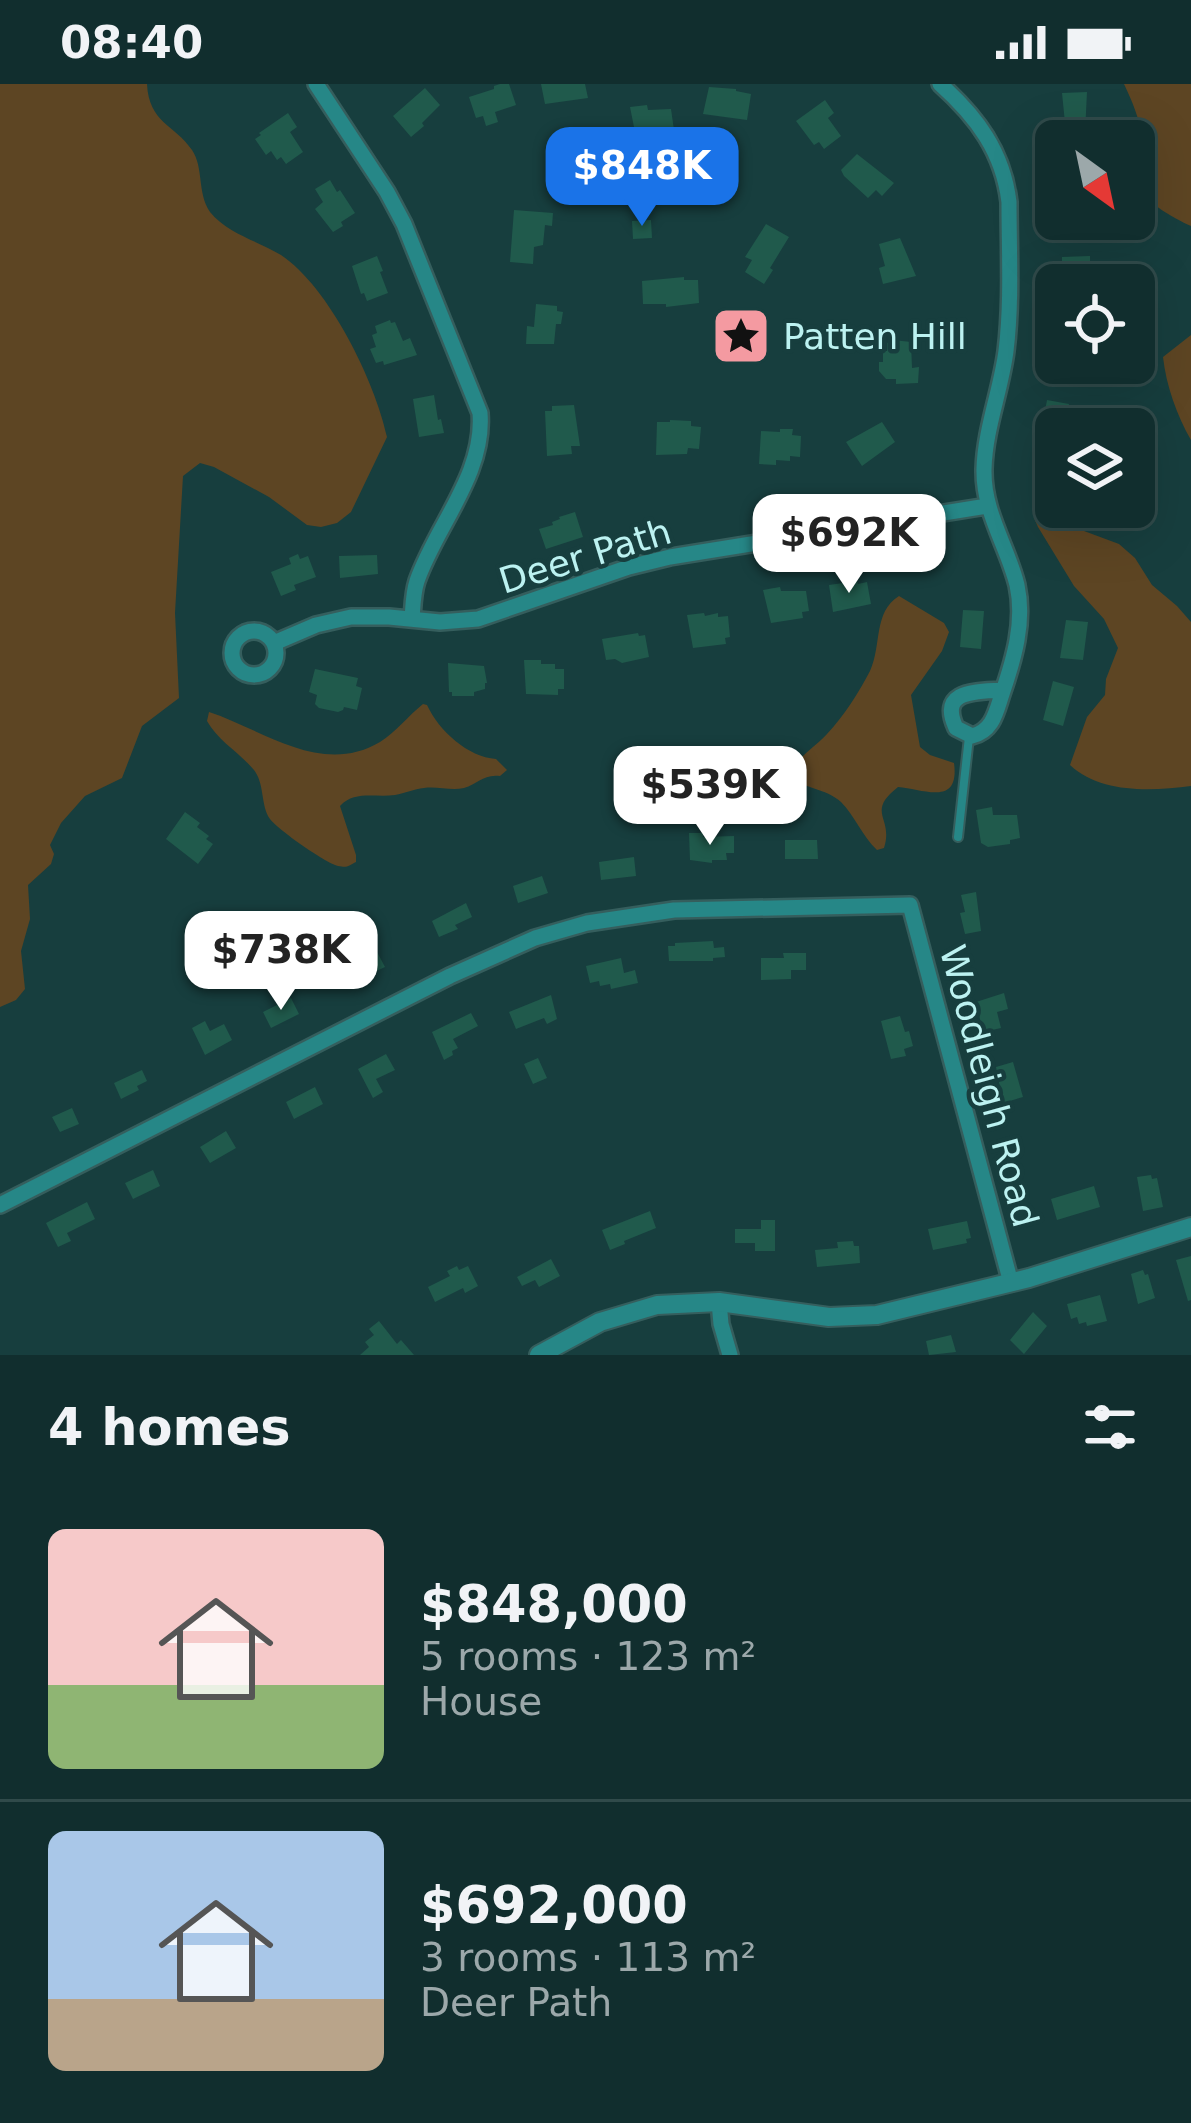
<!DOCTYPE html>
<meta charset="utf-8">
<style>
:root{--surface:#112e2e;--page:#1e3a3a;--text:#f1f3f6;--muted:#9ca8aa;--line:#304a4a;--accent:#1a73e8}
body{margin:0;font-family:"DejaVu Sans",sans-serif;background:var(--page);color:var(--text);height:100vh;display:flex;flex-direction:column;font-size:45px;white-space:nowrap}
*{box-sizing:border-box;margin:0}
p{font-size:39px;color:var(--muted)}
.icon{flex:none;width:66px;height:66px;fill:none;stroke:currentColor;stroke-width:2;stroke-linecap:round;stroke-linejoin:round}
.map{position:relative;height:1271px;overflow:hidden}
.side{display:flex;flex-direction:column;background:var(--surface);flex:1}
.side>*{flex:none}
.needle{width:78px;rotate:147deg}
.tools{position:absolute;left:1035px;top:36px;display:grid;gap:24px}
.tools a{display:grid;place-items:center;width:120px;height:120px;border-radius:18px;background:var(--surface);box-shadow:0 12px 48px #0002,0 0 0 3px var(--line);font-size:60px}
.price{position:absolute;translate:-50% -102px;padding:0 27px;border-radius:24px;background:#fff;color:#222;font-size:39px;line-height:78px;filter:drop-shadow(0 3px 6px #0008)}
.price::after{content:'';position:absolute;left:50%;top:72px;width:36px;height:27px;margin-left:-18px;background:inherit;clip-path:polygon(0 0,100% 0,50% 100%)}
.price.on{background:var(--accent);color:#fff}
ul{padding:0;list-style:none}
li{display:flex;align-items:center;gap:36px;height:300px;padding:0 48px}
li+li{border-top:3px solid var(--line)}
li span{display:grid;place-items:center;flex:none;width:336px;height:240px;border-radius:18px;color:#555}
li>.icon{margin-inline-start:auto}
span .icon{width:144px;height:144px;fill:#fffc;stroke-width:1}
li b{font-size:51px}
h2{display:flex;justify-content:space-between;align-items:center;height:144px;padding:0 48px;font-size:51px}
.status{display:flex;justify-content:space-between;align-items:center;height:84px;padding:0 60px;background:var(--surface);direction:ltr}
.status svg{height:33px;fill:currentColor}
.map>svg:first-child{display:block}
.green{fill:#5d4523}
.building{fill:#205a4c}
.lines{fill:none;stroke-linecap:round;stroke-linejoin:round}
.service-casing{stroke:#355e5d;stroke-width:12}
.minor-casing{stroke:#355e5d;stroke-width:20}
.tertiary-casing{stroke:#355e5d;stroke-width:22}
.service{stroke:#268787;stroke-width:8}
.minor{stroke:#268787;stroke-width:15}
.tertiary{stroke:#268787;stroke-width:18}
.labels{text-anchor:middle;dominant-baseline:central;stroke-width:9;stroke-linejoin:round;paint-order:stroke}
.poi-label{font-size:36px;fill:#bcf2f1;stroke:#173e3e;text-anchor:start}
.street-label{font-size:36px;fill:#bcf2f1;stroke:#173e3e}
</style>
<div class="status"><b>08:40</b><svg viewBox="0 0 49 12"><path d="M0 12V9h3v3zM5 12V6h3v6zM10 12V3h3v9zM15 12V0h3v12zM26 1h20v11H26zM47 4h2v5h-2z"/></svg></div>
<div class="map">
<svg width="1191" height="1271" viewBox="0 0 1191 1271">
<rect width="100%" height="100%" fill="#173e3e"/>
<!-- green -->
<path class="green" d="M0,0H147C149,39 174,40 192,66C204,84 197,109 210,128C228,150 258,157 281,171C329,203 375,297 387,353L351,428L337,439L321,443L307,441L269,413L214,383L200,379L183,392L175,529L179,614L142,642L122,694L85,712L61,739L50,761L54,770L51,780L28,801L30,835L21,867L25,905L16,916L0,923Z
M1124,0H1191V142C1174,134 1136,115 1137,92C1137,80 1143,68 1142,55C1140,35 1132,17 1124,0Z
M1191,251V356C1177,332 1166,301 1163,273Z
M1041,431L1119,460L1135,474L1152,501L1177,522L1191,538V702C1152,707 1101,710 1070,681L1087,633L1105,611L1106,595L1118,564L1104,535L1074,502L1038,443L1034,434Z
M899,512L944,539L949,548L942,567L911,611L920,663L930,671L954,679C960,723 923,705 898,703C865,729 894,733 884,764L877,766C862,752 855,732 841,718C826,704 802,705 789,691C798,672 814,664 827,650C844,632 859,608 870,587C882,561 873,528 899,512Z
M423,620L427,621C439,647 468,673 496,675L507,686L500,692C483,690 478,700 464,704C451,707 437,702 424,704C414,705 405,709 395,711C375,714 355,706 340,722L356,771V778C348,782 348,784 338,782C326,779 273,743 268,732C261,718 264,699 254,686C239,668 218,657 207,637L209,628C262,645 321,693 380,658C396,648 408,632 423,620Z"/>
<!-- building -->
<path class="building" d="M500,0H509L516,21L495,28L498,38L486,42L483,32L476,34L469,13L494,5V2Z
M541,0H585L588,14L545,20Z
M709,3L736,5V7L751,10L747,36L703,30Z
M425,4L440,21L422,39L424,42L411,53L393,32Z
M1087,8L1085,49H1066L1062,9Z
M825,16L834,29L828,34L841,52L824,65L819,58L814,61L796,37Z
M647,21L648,26L671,25L674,46L668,47L669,54L637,58L630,23Z
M288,29L297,43L290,48L303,68L286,80L281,73L277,76L271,67L266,71L255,55L261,51L259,49Z
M857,70L894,99L882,112L876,106L868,114L844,92L841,86Z
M330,96L337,108L340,106L355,129L341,138L343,142L333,148L315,125L323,118L315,105Z
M514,126L553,129L552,142L545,141L543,161L534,163L533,180L510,178Z
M651,136L652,154L633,155L632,137Z
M766,140L789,153L770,184L773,186L764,200L745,188L752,176L745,173Z
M900,154L916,192L883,200L879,184L885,182L879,160Z
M377,172L383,187L380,188L388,209L367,217L364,209L361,210L352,182Z
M1090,172V182L1097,181V201H1062V173Z
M684,193V196H698L699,219L666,223V220H643L642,197Z
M536,220L557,222V227L563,228L561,240H556L554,260H526L527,242L534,243Z
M390,236L391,239L395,238L403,257L410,254L417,271L384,281L383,277L376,279L370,265L376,263L372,251L377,249L375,242Z
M893,256L911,258L912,284L919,283L918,299L896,300V295H886L879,287V278H883V267H887V259Z
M434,311L438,336L441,335L444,349L419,353L413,315Z
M1047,316L1069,320L1065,345H1056V357L1040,354Z
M574,321L580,362H571L572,370L547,372L545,327H552V322Z
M670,336L691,337V342L701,343L699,365L688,364L687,370L656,371L657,338H670Z
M882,338L895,358L862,382L846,358Z
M780,345H793L792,351L801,352L800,373L790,372V377L776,376V381L759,380L761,347L780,348Z
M575,428L583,453L546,465L539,445L553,441L552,438L560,435L559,433Z
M298,470L300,475L308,472L316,493L294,501L296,506L281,512L271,488L291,480L289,474Z
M377,471L378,490L340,494L339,472Z
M857,497L858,500L867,498L871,520L833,528L829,501Z
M780,503L781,507H806L809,527L802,528L803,534L771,539L763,506Z
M963,526L984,527L981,565L960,563Z
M704,529L705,532L718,529V533L728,532L730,553L725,554L726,560L693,564L687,531Z
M1066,536L1088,538L1083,576L1060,574Z
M638,549L639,552L645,551L649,573L622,579L615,575L606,576L602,555Z
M524,576H541V580H555V585H564V605H558V611L526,610Z
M448,579L484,582L487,599H485V605L474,608V612H452V608H449Z
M315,585L358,594L356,602L362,604L357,626L344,623L343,626L338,628L319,624L315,620L317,611L309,608Z
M1053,597L1074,603L1063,642L1043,636Z
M992,723L993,731H1017L1020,754L1010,756V760L988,763L981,759L976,726Z
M185,728L200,739L197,743L209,752L206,755L213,760L198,780L166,755Z
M689,749H703V753L734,752V769H726L727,776H712V779L690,776Z
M785,756H817L818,775H785Z
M634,773L636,792L601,796L599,778Z
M542,792L548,809L518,819L513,802Z
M976,808L981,847L965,850L960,829L965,828L961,811Z
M466,819L472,833L455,841L458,845L439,853L432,837Z
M713,857L714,864L724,863L725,873L713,874V877H669L668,862H675V859Z
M377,868L385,883L366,892L363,888L346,896L340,884Z
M783,869H806V886H791V895L761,896V874H784Z
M621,874L624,889L635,886L638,899L611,905L610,900L600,902L599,897L590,899L586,882Z
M1004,909L1008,925L997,928L1001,944L983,948L976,918Z
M551,911L557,935L547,940L544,934L516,945L509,928Z
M291,914L299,930L271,944L263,928Z
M471,929L478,942L453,955L458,964L452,967L453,971L444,976L432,948Z
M900,932L905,948L909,947L913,962L904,965L906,972L891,975L881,937Z
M205,937L210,947L224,940L232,956L205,971L192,944Z
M386,970L395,986L376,995L383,1008L373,1014L358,985Z
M538,974L547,994L533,1000L524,980Z
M1013,978L1023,1013L1003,1019L996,983Z
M142,986L147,997L137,1002L139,1006L121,1015L114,999Z
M315,1003L323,1020L294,1035L286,1018Z
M72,1024L79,1040L60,1048L52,1033Z
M226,1047L236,1064L210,1079L200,1063Z
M153,1086L160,1102L133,1115L125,1099Z
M1151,1091L1152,1095L1157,1094L1163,1123L1143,1127L1137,1093Z
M1094,1102L1100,1123L1057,1136L1051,1115Z
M87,1118L95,1135L67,1149L71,1157L58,1163L46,1139Z
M650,1127L656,1144L624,1157L625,1160L610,1166L602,1146Z
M761,1136H775V1167H755V1159H735V1145H761Z
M967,1137L971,1154L966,1155L967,1159L933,1166L928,1145Z
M853,1157L854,1162H859L860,1179L817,1183L815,1166L838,1164L837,1158Z
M1191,1172V1216L1188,1217L1176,1176Z
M551,1175L560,1192L539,1203L535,1196L522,1202L517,1193Z
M457,1182L459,1186L468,1182L478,1202L465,1209L463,1204L435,1218L428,1203L450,1192L447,1187Z
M1143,1186L1145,1191L1148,1190L1155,1214L1138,1220L1131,1190Z
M1100,1211L1107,1237L1087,1242L1086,1238L1079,1240L1077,1233L1071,1235L1067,1220Z
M1033,1228L1047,1242L1024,1270L1010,1256Z
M379,1237L397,1260L401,1256L414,1271H360L369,1263L365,1258L374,1251L369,1245Z
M951,1251L956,1268L929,1271L926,1257Z"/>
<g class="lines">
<!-- service casing -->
<g class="service-casing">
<path id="service" d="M958,753L969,653"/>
</g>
<!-- minor casing -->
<g class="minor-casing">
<path id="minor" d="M316,0L387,108L404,140L480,329C485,390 436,442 417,497C413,509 413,522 412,535
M940,0C977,33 1003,68 1009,118C1009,167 1012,218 1006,267C1001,306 985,345 984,385C983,428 1007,461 1017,501C1025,538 1014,575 1002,610C996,628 993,647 972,652L956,644C938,605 977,608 1003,606
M232 569a22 22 0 1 1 44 0a22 22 0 1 1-44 0Z
M274,559L316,541L351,533H389L440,538L478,535L629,483L670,473L987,422
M0,1121L450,892L535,854L587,839L674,826L910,821L1011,1199
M719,1218L721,1240L730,1271"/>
</g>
<!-- tertiary casing -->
<g class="tertiary-casing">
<path id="tertiary" d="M539,1271L600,1238L657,1221L719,1218L829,1233L877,1231L1029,1194L1191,1143"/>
</g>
<!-- service -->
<use href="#service" class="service"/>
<!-- minor -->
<use href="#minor" class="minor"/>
<!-- tertiary -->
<use href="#tertiary" class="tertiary"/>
</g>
<!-- icons -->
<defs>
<g id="sight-square" transform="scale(3)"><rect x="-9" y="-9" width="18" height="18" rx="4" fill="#f49aa1" stroke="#173e3e"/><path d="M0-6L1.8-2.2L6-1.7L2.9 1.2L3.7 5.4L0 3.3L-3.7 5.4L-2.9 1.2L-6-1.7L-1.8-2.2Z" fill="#111"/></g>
</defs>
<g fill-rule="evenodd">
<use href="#sight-square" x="741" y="252"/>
</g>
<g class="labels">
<!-- poi labels -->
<g class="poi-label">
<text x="783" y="252">Patten Hill</text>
</g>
<!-- street labels -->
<g class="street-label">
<text transform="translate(585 472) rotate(-17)">Deer Path</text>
<text transform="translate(989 1002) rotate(75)">Woodleigh Road</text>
</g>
</g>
</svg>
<div class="tools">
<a><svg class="needle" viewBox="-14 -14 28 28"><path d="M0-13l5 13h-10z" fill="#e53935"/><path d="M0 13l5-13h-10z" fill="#9ca8aa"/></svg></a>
<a><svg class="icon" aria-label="locate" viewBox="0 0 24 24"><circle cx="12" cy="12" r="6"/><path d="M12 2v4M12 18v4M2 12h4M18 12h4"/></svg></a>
<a><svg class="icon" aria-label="layers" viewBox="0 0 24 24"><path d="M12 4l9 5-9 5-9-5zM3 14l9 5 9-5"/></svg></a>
</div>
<b class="price on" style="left:642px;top:145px">$848K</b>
<b class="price" style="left:849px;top:512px">$692K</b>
<b class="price" style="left:710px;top:764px">$539K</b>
<b class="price" style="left:281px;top:929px">$738K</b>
</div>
<section class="side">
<h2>4 homes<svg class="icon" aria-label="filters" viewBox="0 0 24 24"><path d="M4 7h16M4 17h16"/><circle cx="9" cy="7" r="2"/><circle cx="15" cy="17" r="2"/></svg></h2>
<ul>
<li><span style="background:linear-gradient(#f6c9c9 65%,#8fb573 0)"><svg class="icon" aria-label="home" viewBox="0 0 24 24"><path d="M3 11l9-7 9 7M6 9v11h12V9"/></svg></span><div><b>$848,000</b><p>5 rooms · 123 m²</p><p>House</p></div></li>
<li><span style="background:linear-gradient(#a9c7e8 70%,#b9a48a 0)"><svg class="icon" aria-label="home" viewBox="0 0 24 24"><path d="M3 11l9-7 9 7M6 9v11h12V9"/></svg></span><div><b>$692,000</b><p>3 rooms · 113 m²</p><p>Deer Path</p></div></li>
</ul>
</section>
